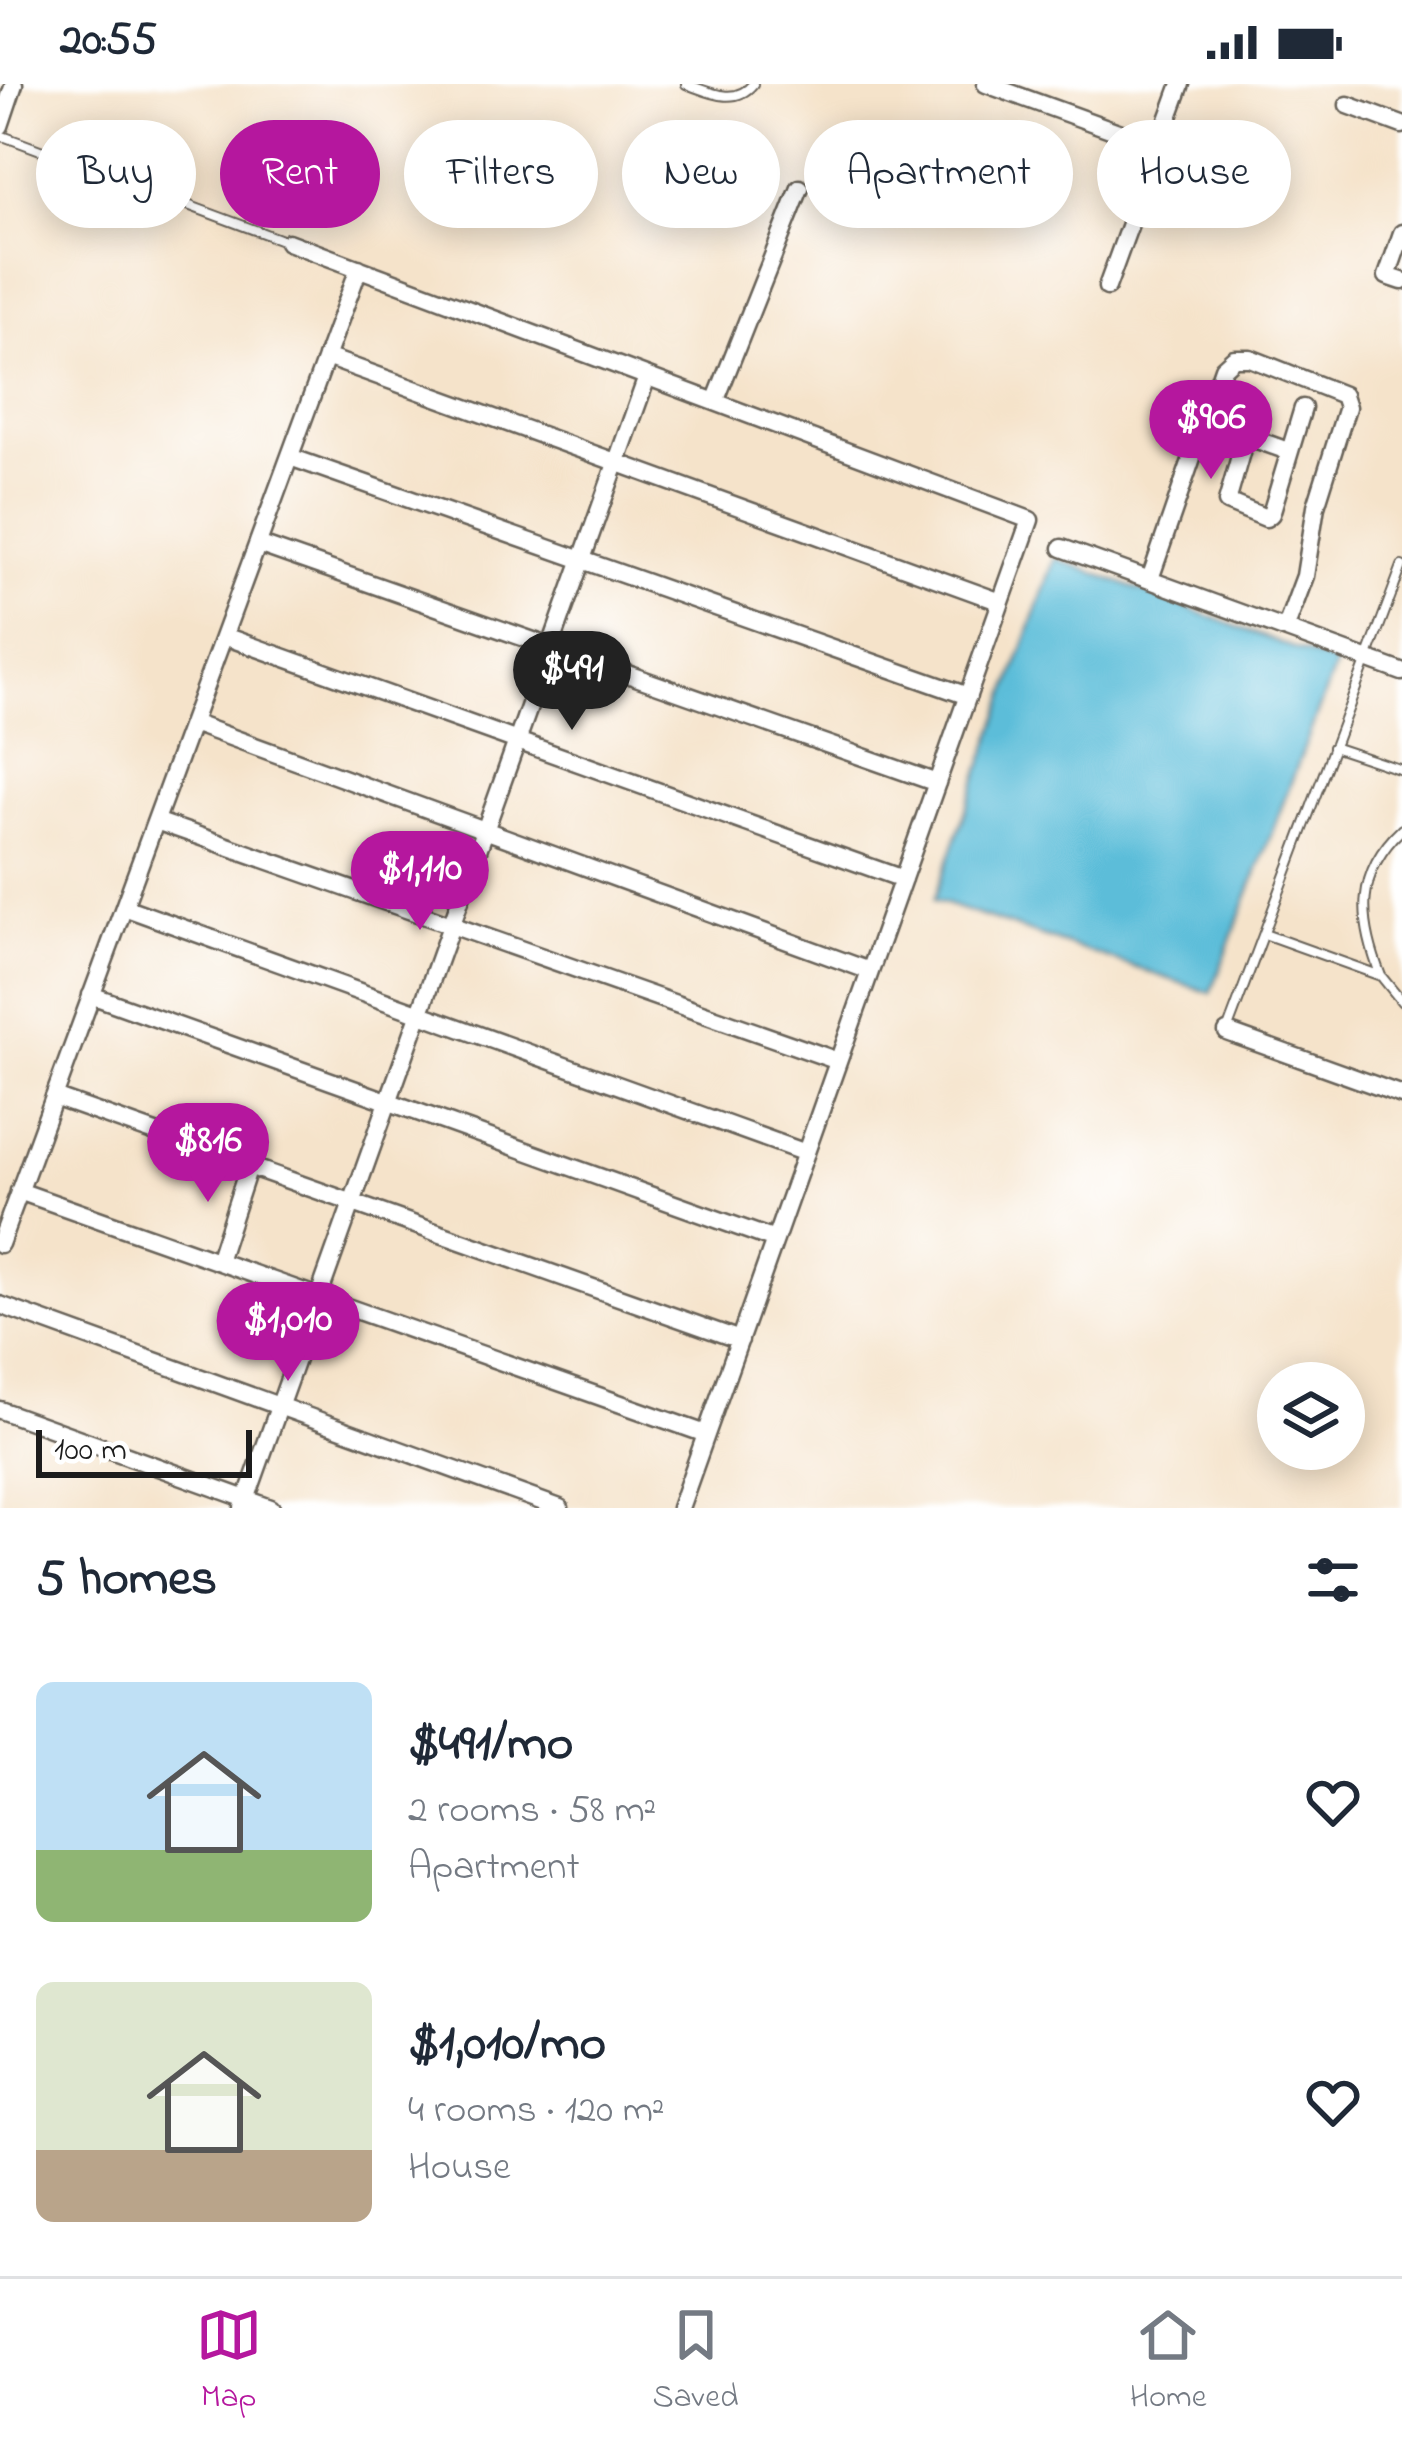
<!DOCTYPE html>
<meta charset="utf-8">
<style>
:root{--surface:#fff;--page:#f6f6f7;--text:#1f2937;--muted:#747a83;--line:#e0e1e3;--accent:#b5179e}
body{margin:0;font-family:"Indie Flower",sans-serif;background:var(--page);color:var(--text);height:100vh;display:flex;flex-direction:column;font-size:45px;white-space:nowrap}
*{box-sizing:border-box;margin:0}
p{font-size:39px;color:var(--muted)}
.icon{flex:none;width:66px;height:66px;fill:none;stroke:currentColor;stroke-width:2;stroke-linecap:round;stroke-linejoin:round}
.map{position:relative;height:1424px;overflow:hidden}
.details{display:flex;flex-direction:column;background:var(--surface);flex:1}
.details>*{flex:none}
.banner{position:absolute;left:36px;top:36px;width:1332px;height:108px;display:flex;gap:24px}
.controls{position:absolute;left:1257px;top:1278px;display:grid;gap:24px}
.controls a{display:grid;place-items:center;width:108px;height:108px;border-radius:50%;background:var(--surface);box-shadow:0 6px 30px #0003;font-size:60px}
.scale{position:absolute;left:36px;bottom:30px;width:216px;box-sizing:border-box;padding-left:12px;border:6px solid #1c1c1c;border-top:0;font-size:33px;line-height:42px;white-space:nowrap;color:#1c1c1c;-webkit-text-stroke:9px #fff;paint-order:stroke}
.price{position:absolute;translate:-50% -102px;padding:0 27px;border-radius:42px;background:var(--accent);color:#fff;font-size:39px;line-height:78px;filter:drop-shadow(0 3px 6px #0008)}
.price::after{content:'';position:absolute;left:50%;top:72px;width:36px;height:27px;margin-left:-18px;background:inherit;clip-path:polygon(0 0,100% 0,50% 100%)}
.price.selected{background:#222;color:#fff}
ul{padding:0;list-style:none}
li{display:flex;align-items:center;gap:36px;height:300px;padding:0 36px}
li span{display:grid;place-items:center;flex:none;width:336px;height:240px;border-radius:18px;color:#555}
li>.icon{margin-inline-start:auto}
span .icon{width:144px;height:144px;fill:#fffc;stroke-width:1}
li b{font-size:51px}
h2{display:flex;justify-content:space-between;align-items:center;height:144px;padding:0 36px;font-size:51px}
.pill{padding:0 42px;border-radius:54px;background:var(--surface);box-shadow:0 6px 30px #0003;font-size:42px;line-height:108px}
.pill.selected{background:var(--accent);color:#fff}
.status{display:flex;justify-content:space-between;align-items:center;height:84px;padding:0 60px;background:var(--surface);direction:ltr}
.status svg{height:33px;fill:currentColor}
.menu{display:flex;justify-content:space-around;align-items:center;height:168px;border-top:3px solid var(--line);background:var(--surface);font-size:33px;color:var(--muted)}
.menu a{display:grid;justify-items:center;gap:6px}
.menu .selected{color:var(--accent)}
.map>svg:first-child{display:block}
.water{fill:#5bbdd9;stroke:#3c6c7a;stroke-width:3}
.lines{fill:none;stroke-linecap:round;stroke-linejoin:round}
.lane-casing{stroke:#686259;stroke-width:12}
.street-casing{stroke:#686259;stroke-width:21}
.lane{stroke:#fff;stroke-width:8}
.street{stroke:#fff;stroke-width:16}
</style>
<div class="status"><b>20:55</b><svg viewBox="0 0 49 12"><path d="M0 12V9h3v3zM5 12V6h3v6zM10 12V3h3v9zM15 12V0h3v12zM26 1h20v11H26zM47 4h2v5h-2z"/></svg></div>
<div class="map">
<svg width="1402" height="1424" viewBox="0 0 1402 1424">
<rect width="100%" height="100%" fill="#fff"/>
<filter id="ink" filterUnits="userSpaceOnUse"><feTurbulence type="fractalNoise" baseFrequency=".00833" numOctaves="2"/><feDisplacementMap in="SourceGraphic" scale="24" xChannelSelector="R" yChannelSelector="G"/><feConvolveMatrix kernelMatrix="1 2 1 2 8 2 1 2 1" color-interpolation-filters="sRGB"/></filter>
<filter id="wash" filterUnits="userSpaceOnUse"><feTurbulence type="fractalNoise" baseFrequency=".004" numOctaves="4" result="noise"/><feDisplacementMap in="SourceGraphic" scale="48" xChannelSelector="R" yChannelSelector="G"/><feGaussianBlur stdDeviation="2.7" result="paint"/><feColorMatrix in="noise" values="0 0 0 0 0 0 0 0 0 0 0 0 0 0 0 0 0 1.4 0 .05"/><feComposite in="paint" operator="in"/></filter>
<g filter="url(#wash)">
<rect width="100%" height="100%" fill="#f5e3ca"/>
<!-- water -->
<path class="water" d="M1055,474L1336,580L1211,909L934,816Z"/>
</g>
<g filter="url(#ink)">
<g class="lines">
<!-- lane casing -->
<g class="lane-casing">
<path id="lane" d="M686,0C709,8 735,22 753,0
M0,51L287,158
M1333,663L1402,686
M1267,851L1381,892L1402,918
M1381,892C1359,836 1355,789 1402,745
M1227,947L1402,482"/>
</g>
<!-- street casing -->
<g class="street-casing">
<path id="street" d="M986,0L1157,62
M1348,21L1402,41
M0,42L14,0
M1402,149L1387,192L1402,197
M288,158L1030,436L680,1424
M1107,203L1181,0
M326,273L1001,518
M715,318L800,104
M1204,337L1288,367
M1246,351L1227,418L1266,434L1271,430L1303,324
M290,373L968,612
M258,460L937,699
M1062,464L1402,588
M1150,495L1223,284L1234,274H1250L1343,311L1347,323L1316,422L1305,492L1286,543
M224,552L903,795
M192,639L870,887
M156,737L838,977
M124,823L806,1069
M91,911L775,1156
M1227,948L1402,1011
M54,1013L740,1256
M19,1107L706,1350
M0,1160L359,184
M218,1177L249,1082
M0,1221L560,1424
M0,1326L271,1424
M243,1424L647,293"/>
</g>
<!-- lane -->
<use href="#lane" class="lane"/>
<!-- street -->
<use href="#street" class="street"/>
</g>
</g>
</svg>
<div class="controls">
<a><svg class="icon" aria-label="layers" viewBox="0 0 24 24"><path d="M12 4l9 5-9 5-9-5zM3 14l9 5 9-5"/></svg></a>
</div>
<div class="scale">100 m</div>
<b class="price" style="left:1211px;top:398px">$906</b>
<b class="price selected" style="left:572px;top:649px">$491</b>
<b class="price" style="left:420px;top:849px">$1,110</b>
<b class="price" style="left:208px;top:1121px">$816</b>
<b class="price" style="left:288px;top:1300px">$1,010</b>
<div class="banner">
<a class="pill">Buy</a>
<a class="pill selected">Rent</a>
<a class="pill">Filters</a>
<a class="pill">New</a>
<a class="pill">Apartment</a>
<a class="pill">House</a>
</div>
</div>
<section class="details">
<h2>5 homes<svg class="icon" aria-label="filters" viewBox="0 0 24 24"><path d="M4 7h16M4 17h16"/><circle cx="9" cy="7" r="2"/><circle cx="15" cy="17" r="2"/></svg></h2>
<ul>
<li><span style="background:linear-gradient(#bfe0f5 70%,#8fb573 0)"><svg class="icon" aria-label="home" viewBox="0 0 24 24"><path d="M3 11l9-7 9 7M6 9v11h12V9"/></svg></span><div><b>$491/mo</b><p>2 rooms · 58 m²</p><p>Apartment</p></div><svg class="icon" aria-label="heart" viewBox="0 0 24 24"><path d="M12 20l-8-8c-3-5 5-10 8-4 3-6 11-1 8 4z"/></svg></li>
<li><span style="background:linear-gradient(#dfe7d0 70%,#b9a48a 0)"><svg class="icon" aria-label="home" viewBox="0 0 24 24"><path d="M3 11l9-7 9 7M6 9v11h12V9"/></svg></span><div><b>$1,010/mo</b><p>4 rooms · 120 m²</p><p>House</p></div><svg class="icon" aria-label="heart" viewBox="0 0 24 24"><path d="M12 20l-8-8c-3-5 5-10 8-4 3-6 11-1 8 4z"/></svg></li>
</ul>
</section>
<nav class="menu">
<a class="selected"><svg class="icon" aria-label="map" viewBox="0 0 24 24"><path d="M3 6l6-2 6 2 6-2v14l-6 2-6-2-6 2zM9 4v14M15 6v14"/></svg>Map</a>
<a><svg class="icon" aria-label="saved" viewBox="0 0 24 24"><path d="M7 4h10v16l-5-4-5 4z"/></svg>Saved</a>
<a><svg class="icon" aria-label="home" viewBox="0 0 24 24"><path d="M3 11l9-7 9 7M6 9v11h12V9"/></svg>Home</a>
</nav>
